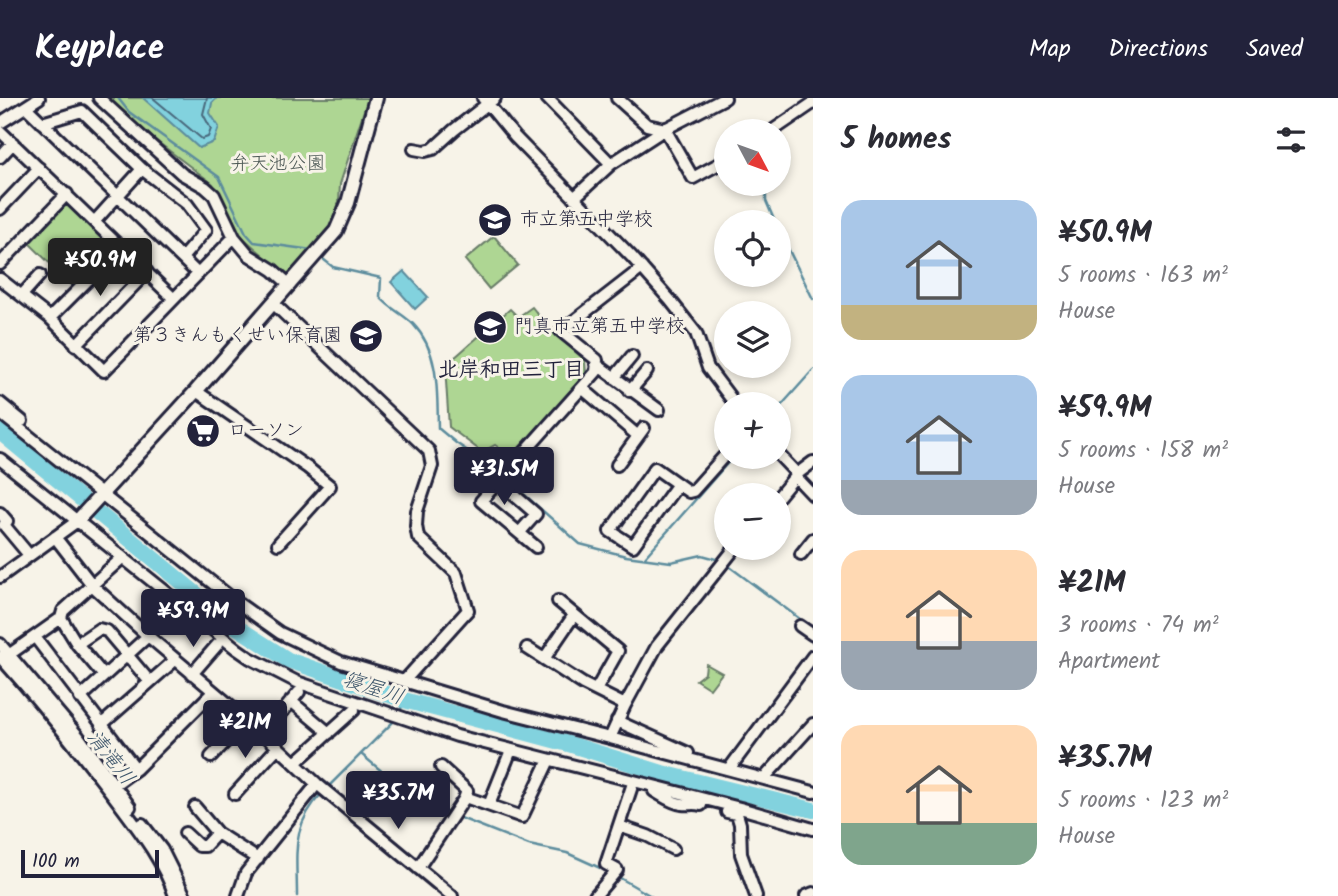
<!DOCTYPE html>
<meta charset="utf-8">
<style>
:root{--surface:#fff;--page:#f2f2f3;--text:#2b2b33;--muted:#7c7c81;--accent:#22223b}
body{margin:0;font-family:Kalam,"Klee One",sans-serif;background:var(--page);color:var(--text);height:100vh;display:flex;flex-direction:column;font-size:26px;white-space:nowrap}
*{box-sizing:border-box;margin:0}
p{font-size:23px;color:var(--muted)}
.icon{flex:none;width:38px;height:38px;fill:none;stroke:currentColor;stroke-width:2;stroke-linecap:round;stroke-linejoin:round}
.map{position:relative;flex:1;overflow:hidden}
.drawer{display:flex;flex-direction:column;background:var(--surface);width:525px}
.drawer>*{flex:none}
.needle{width:46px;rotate:131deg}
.controls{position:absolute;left:714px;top:21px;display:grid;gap:14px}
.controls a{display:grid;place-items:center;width:77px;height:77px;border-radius:50%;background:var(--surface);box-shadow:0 4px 10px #0003;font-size:35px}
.scale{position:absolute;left:21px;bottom:18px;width:138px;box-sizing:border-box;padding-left:7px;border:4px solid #22223b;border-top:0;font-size:19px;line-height:24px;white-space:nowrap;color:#22223b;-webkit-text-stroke:5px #f7f3e8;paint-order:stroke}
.price{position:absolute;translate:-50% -60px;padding:0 16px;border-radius:7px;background:var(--accent);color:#fff;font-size:23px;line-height:46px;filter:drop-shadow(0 2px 4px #0008)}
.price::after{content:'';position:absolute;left:50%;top:42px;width:21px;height:16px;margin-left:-10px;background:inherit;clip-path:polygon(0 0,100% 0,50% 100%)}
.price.active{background:#222;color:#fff}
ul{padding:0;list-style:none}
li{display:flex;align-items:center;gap:21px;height:175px;padding:0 28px}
li span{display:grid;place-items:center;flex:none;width:196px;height:140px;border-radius:21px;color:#555}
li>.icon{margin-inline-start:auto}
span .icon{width:84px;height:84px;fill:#fffc;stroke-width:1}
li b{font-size:30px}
h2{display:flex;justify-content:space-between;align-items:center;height:84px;padding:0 28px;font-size:30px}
header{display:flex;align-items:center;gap:42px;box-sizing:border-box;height:98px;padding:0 35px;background:var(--accent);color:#fff}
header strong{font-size:33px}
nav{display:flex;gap:38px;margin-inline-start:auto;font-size:24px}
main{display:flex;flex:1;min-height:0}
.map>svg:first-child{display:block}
.green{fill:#aed693;stroke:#687c67;stroke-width:2}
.water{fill:#82d2de;stroke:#5c8c9d;stroke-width:2}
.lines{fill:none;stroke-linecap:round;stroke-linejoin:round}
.shore{stroke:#48687c;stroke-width:2}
.stream{stroke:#5c8c9d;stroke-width:2.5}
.river{stroke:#82d2de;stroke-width:16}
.minor-casing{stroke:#22223b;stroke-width:16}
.tertiary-casing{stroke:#22223b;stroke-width:18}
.minor{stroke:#f7f3e8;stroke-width:10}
.tertiary{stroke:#f7f3e8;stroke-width:12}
.labels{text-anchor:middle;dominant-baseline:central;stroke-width:6;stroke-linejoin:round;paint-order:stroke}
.park-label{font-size:19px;fill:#4c5855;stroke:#f7f3e8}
.poi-label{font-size:19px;fill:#22223b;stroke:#f7f3e8;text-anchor:start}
.neighbourhood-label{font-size:21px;font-weight:bold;fill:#22223b;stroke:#f7f3e8}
.water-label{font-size:21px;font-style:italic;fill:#3f576c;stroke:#f7f3e8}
</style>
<header>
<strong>Keyplace</strong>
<nav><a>Map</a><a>Directions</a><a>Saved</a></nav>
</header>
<main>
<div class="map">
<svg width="813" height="798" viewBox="0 0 813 798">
<rect width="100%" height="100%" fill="#f7f3e8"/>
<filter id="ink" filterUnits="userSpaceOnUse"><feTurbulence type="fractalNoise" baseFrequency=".0143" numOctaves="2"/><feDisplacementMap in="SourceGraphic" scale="14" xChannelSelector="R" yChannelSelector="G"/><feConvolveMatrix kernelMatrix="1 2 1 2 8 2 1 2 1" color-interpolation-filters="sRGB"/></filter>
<g filter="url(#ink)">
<!-- green -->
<path class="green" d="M108,0H368L340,86L339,104L331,130L289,180L239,136L213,86L134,26Z
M64,105H70L113,149L75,190L27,143Z
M494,138L518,167L489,191L465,162Z
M532,209L552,234L585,262L586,276L511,359L495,347L482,354L449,329L445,268L510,211L518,219Z
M706,566L722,575L710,591L696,582L705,575Z"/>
<!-- water -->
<path class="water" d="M143,0H217L212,5L210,15L219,29L214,44L199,50Z
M404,173L428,199L415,211L391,184Z"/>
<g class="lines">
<!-- shore -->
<path class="shore" d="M153,0L202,41L208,39L211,31L203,16L207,0"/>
<!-- stream -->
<path class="stream" d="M118,0L129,14L219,79L246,135L254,144L312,152
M766,86V103L775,124
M779,132L813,201
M323,161L333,169L381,180L380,199C389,210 403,216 413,226C440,254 437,295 438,330L456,345L502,376
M779,310L813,272
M507,381L580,446L626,458L671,464L702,457L720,462
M644,460L733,359
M726,466L808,527
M400,614L404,602
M361,656L407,694L448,715
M328,689L397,620
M458,719L529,747L567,755L609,774
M615,777L651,798
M297,798C297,754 290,729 323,694"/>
<!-- river -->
<path class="river" d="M0,334L235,528L288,562L404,602L572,647L662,675L813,712"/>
<!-- minor casing -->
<g class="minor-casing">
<path id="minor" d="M99,0L182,76L205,89L214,97L234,139
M483,0L515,39L632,159L670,202L696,235L708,270L735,306
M547,0L611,66
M617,0L647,27L665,31L693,80L726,62
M26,9L197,175
M0,25L39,0
M42,25L82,13L142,71L187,106L206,132L182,160
M0,33L173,200
M772,33L813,5
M414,51L425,53L433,51L454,32L495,0
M0,59L13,45
M574,100L611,66L665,31L725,0
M0,111L39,70
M95,123L142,71
M0,166L67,96
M0,181L50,220L104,273L234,139L249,157L273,172L290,187
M22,197L40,177
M274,206L429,353L432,368L417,413L416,428L418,439L456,475L468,512L405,582
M50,220L122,148
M76,247L147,174
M596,266L659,312
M614,280L632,258
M582,290L638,338
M196,293L308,370L330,388L278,446
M630,293L647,273
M0,305L22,323
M0,315L235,503L280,535L341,564L503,613L610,640L625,607L657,548L735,450
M779,357L797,376
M0,361L237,551L250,560L297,584L457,638L740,710L813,731
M617,367L644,330
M795,378L813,397
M498,383L536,416L520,434
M678,386L633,448L610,433L655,370L689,394L693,393L726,356
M779,398L797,376L813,364
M0,415L7,423L4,427L29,457
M55,439L93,488L148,538L264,636L317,686L452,798
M536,449L481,403L596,274L597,262L561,233L642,170
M801,456L813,441
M0,479L76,424
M558,503L618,553L596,592
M61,520L77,546L104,578
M800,528L813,537
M35,539L136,671
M0,546L78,638L130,709L127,712
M77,546L99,531L107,533L150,584
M527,550L583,586L625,607
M10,556L61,520L63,513L122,460
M0,559C40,603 77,650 113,697C136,728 163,761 175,798
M544,561L574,517
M192,576L218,546
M80,600L148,538
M291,603L329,635
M617,623L688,655
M101,627L175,562
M264,636L299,594
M610,640L813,694
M211,659L246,622
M295,665L354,612
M732,667L813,558
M767,677L813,626
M110,690L136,671L213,594
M654,693C663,698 672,705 682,706C689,707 694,705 701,707
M235,696L278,649
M465,699L522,719L549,662
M489,707L511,652
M195,709L217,735L258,761
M727,714L737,716L740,726L741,756L756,798
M142,726L162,752L185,798
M619,728L648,738L673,751
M185,735L199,748H205L217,735
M418,770L464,701L467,693L441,669
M238,798L246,775L317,686
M595,798L617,772L606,766L632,688
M806,798L813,795"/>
</g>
<!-- tertiary casing -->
<g class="tertiary-casing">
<path id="tertiary" d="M76,424L196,293L336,133L348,105L376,0"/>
</g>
<!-- minor -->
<use href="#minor" class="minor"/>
<!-- tertiary -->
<use href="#tertiary" class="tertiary"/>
</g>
</g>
<!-- icons -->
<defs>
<g id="school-disc" transform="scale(1.75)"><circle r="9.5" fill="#22223b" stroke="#f7f3e8"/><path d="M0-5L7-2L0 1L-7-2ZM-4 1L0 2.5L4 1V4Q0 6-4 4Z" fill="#fff"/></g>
<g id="supermarket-disc" transform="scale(1.75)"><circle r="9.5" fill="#22223b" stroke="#f7f3e8"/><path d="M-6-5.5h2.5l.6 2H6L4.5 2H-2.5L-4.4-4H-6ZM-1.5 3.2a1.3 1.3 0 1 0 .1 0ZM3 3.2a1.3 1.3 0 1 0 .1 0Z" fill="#fff"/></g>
</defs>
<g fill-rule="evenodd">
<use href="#school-disc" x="495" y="122"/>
<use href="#school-disc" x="490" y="229"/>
<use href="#school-disc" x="366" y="238"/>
<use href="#supermarket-disc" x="203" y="333"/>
</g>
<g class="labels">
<!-- park labels -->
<g class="park-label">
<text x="278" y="66">弁天池公園</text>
</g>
<!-- poi labels -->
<g class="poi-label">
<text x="520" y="122">市立第五中学校</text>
<text x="514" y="229">門真市立第五中学校</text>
<text x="342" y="238" text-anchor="end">第３きんもくせい保育園</text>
<text x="228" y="333">ローソン</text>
</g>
<!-- neighbourhood labels -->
<g class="neighbourhood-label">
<text x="511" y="272">北岸和田三丁目</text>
</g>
<!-- water labels -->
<g class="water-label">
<text transform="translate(373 591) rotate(19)">寝屋川</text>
<text transform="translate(110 660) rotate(52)">清滝川</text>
</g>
</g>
</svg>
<div class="controls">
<a><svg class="needle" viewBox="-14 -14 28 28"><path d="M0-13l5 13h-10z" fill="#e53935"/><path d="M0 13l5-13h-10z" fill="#7c7c81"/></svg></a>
<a><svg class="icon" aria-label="locate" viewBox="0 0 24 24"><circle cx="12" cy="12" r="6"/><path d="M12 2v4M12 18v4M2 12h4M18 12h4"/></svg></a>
<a><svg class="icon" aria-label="layers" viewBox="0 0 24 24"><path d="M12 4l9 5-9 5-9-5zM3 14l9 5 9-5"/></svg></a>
<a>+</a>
<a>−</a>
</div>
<div class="scale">100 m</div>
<b class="price active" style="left:100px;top:200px">¥50.9M</b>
<b class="price" style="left:504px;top:409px">¥31.5M</b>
<b class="price" style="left:193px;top:551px">¥59.9M</b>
<b class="price" style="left:245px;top:662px">¥21M</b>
<b class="price" style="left:398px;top:733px">¥35.7M</b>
</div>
<section class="drawer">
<h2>5 homes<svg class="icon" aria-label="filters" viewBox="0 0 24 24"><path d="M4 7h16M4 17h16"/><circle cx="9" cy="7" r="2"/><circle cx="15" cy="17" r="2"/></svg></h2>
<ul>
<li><span style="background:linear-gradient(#a9c7e8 75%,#c2b280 0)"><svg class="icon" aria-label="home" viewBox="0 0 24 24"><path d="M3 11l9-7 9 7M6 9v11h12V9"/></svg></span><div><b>¥50.9M</b><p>5 rooms · 163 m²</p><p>House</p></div></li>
<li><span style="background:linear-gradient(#a9c7e8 75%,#9aa5b1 0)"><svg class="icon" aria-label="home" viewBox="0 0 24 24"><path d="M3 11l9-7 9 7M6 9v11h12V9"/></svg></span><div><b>¥59.9M</b><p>5 rooms · 158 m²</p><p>House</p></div></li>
<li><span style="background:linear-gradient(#ffd9b3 65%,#9aa5b1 0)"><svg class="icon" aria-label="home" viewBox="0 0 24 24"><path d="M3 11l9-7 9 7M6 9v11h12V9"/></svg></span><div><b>¥21M</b><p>3 rooms · 74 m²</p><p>Apartment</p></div></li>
<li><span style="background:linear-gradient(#ffd9b3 70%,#7fa58c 0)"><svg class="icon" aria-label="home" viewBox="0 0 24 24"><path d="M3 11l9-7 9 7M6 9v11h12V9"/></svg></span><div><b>¥35.7M</b><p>5 rooms · 123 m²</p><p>House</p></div></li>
</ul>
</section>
</main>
